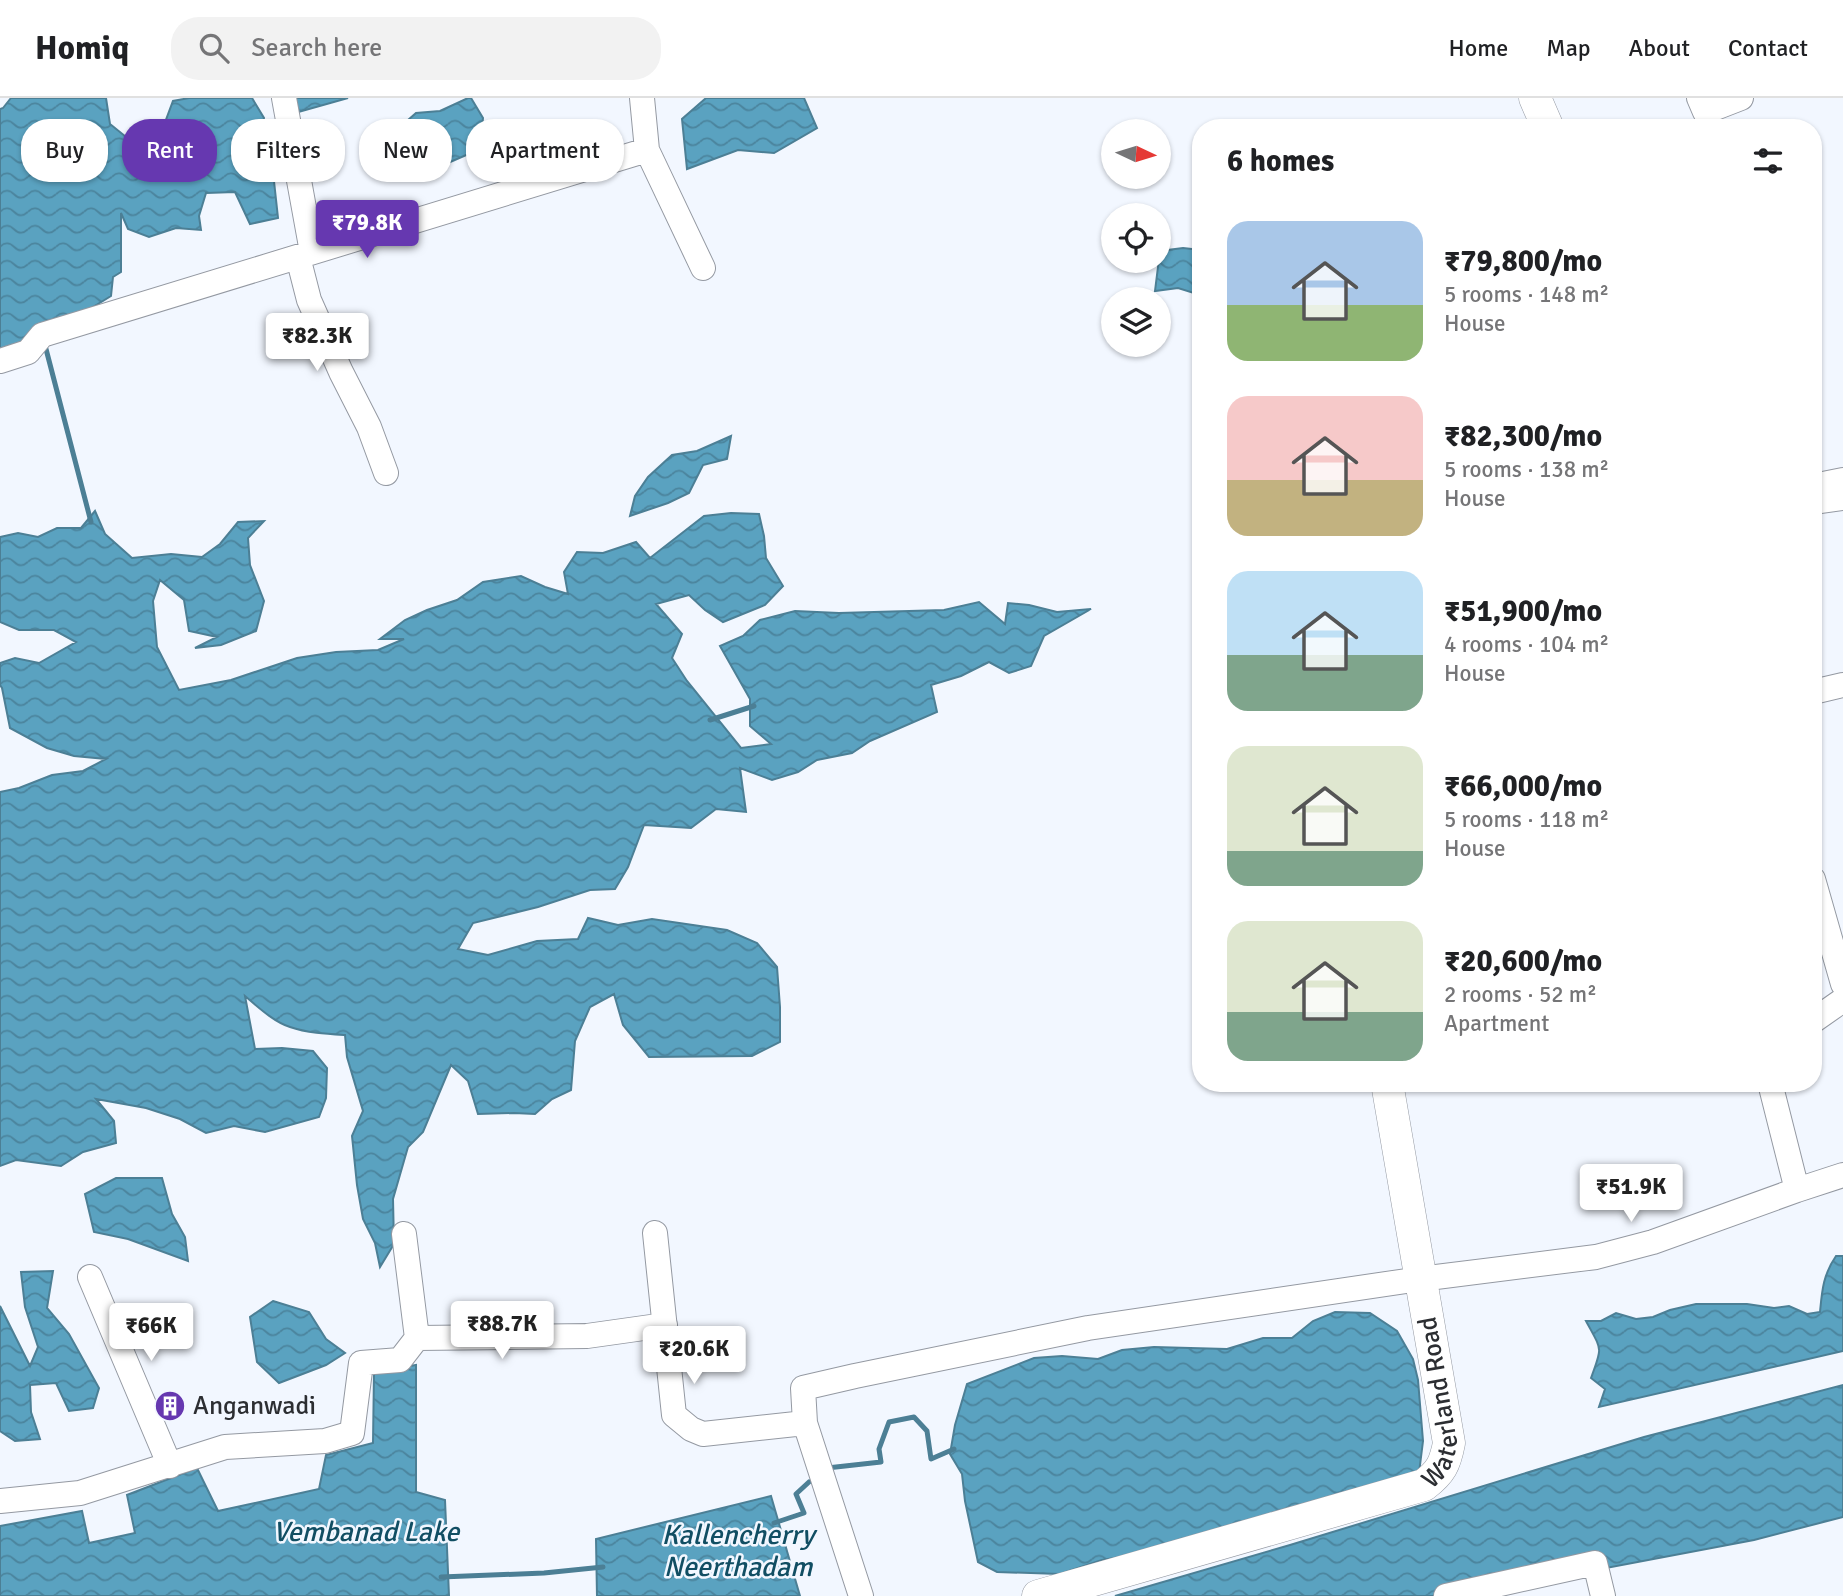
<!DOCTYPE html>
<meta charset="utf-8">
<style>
:root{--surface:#fff;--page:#f2f2f2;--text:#202124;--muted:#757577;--line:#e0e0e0;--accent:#6638b0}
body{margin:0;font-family:Signika,sans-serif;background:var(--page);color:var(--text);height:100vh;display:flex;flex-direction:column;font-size:26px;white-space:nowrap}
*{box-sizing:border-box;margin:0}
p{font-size:23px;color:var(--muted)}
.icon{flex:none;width:38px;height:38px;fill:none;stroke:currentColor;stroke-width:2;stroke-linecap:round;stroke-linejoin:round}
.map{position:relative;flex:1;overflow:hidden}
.side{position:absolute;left:1192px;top:21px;width:630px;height:973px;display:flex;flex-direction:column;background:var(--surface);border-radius:28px;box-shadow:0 2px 5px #0004}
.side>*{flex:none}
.guide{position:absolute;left:21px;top:21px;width:665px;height:63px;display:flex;gap:14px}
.needle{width:46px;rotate:94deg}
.buttons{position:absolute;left:1101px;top:21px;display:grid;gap:14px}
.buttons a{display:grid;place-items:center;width:70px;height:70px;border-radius:50%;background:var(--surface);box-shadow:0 2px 5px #0004;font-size:35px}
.price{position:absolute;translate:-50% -60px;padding:0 16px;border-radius:7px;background:#fff;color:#222;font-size:23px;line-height:46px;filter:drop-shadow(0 2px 4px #0008)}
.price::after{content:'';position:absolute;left:50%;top:42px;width:21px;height:16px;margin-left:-10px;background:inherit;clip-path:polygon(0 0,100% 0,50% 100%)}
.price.on{background:var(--accent);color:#fff}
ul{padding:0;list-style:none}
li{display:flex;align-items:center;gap:21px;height:175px;padding:0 35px}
li span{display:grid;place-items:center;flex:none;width:196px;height:140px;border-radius:21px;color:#555}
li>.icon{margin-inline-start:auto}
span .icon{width:84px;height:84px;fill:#fffc;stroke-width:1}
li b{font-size:30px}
h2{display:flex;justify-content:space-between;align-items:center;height:84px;padding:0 35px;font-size:30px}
.pill{padding:0 24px;border-radius:28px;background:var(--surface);box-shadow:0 2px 5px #0004;font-size:24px;line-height:63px}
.pill.on{background:var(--accent);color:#fff}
header{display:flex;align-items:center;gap:42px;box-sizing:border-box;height:98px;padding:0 35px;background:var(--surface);border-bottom:2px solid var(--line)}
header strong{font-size:33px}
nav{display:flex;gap:38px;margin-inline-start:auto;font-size:24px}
.search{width:490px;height:63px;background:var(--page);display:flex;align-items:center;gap:18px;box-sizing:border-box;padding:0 24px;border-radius:28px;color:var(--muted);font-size:26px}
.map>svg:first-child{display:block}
.water{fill:url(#water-waves);stroke:#4c7f95;stroke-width:2}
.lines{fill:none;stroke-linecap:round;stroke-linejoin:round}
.stream{stroke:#4c7f95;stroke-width:5}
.minor-casing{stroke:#9499a2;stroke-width:26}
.major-casing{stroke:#9499a2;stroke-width:33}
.minor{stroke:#fff;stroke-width:24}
.major{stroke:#fff;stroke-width:32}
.labels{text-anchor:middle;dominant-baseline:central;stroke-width:5;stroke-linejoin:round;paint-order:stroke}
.street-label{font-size:26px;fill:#2c2e32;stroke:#f2f7ff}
.poi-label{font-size:26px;fill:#2c2e32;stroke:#f2f7ff;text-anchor:start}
.water-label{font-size:28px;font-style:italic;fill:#114e63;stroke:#f2f7ff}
</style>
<header>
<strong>Homiq</strong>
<div class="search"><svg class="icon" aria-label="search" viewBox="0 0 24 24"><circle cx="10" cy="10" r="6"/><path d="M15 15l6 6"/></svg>Search here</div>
<nav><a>Home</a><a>Map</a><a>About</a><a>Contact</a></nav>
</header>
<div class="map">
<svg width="1843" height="1498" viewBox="0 0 1843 1498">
<defs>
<pattern id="water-waves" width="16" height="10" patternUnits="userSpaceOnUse" patternTransform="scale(1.75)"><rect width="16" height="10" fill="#5aa2c0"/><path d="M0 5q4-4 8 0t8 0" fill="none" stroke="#4b849d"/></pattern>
</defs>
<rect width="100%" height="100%" fill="#f2f7ff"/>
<!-- water -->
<path class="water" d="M11,0H106L110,26L131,43L161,35L173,3L189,0H252L264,20L257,51L273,74L278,120L250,126L235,94L206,95L199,118L201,132L176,130L149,139L128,131L121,115V174L113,179L111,198L88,212L0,255V11L3,10Z
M294,0H348L295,15Z
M468,0H471L483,20L480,51L432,72H403L399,30L416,15L440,13Z
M706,0H804L817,30L774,55L738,52L687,71L682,21Z
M1183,150L1200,152V197L1178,190L1155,193L1160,153Z
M731,338L727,361L703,367L689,395L668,405L630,418L635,398L648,379L672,357L697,353Z
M95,413L105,436L132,460L171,456L202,459L220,446L238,424L264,423L248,440L250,467L264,503L256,533L221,547L195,550L217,539L189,533L184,502L160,482L153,503L157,549L179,592L231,582L297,560L336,554L378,552L404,541H380L405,522L427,512L457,502L483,484L521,478L545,489L568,496L564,474L577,454L603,455L636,444L650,460L704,418L731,415L759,416L764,438L766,460L783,488L765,507L723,524L705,512L689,497L656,506L682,536L672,560L687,583L741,650L771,646L750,628V601L720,548L743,538L760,522L795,513L839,515L944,512L979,504L1005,526L1008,505L1029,507L1057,514L1091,511L1044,538L1031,568L1009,575L989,564L961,578L931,587L937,614L870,643L852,655L817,662L798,674L772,682L740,670L746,714L716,711L691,730L644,727L628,769L615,791L590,792L538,809L473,825L458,851L488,857L537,843L578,841L588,820L618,827L652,821L727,832L757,845L777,869L780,909V944L752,958L649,959L623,927L614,896L590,909L575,943L571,992L552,1001L535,1016L514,1015L478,1016L468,983L451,967L423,1034L408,1049L393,1101L394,1146L380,1169L375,1145L363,1121L357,1087L352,1038L363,1013L347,959L345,937C327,936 307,935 290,929C274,924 258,909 245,898L255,951L282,950L313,953L327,970L326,1000L319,1019L265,1034L234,1028L206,1035L180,1021L146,1010L96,1001L114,1023L116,1045L83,1054L61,1068L16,1062L0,1068V694L19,690L52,677L83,673L106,661L74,658L47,650L10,630L2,590L0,587V565L15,560L39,565L76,544L54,532H19L0,524V439L18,435L38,439L57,430H81Z
M116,1080H162L172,1116L185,1139L188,1163L128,1141L94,1134L85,1096Z
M1836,1158H1843V1253L1599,1309L1605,1291L1591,1280C1603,1248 1602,1253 1586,1223H1601L1616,1215L1636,1221L1653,1219L1670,1212L1696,1206H1747L1774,1210L1789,1208L1807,1216L1820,1214C1822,1193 1823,1177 1836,1158Z
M53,1173L47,1210L69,1236L99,1290L93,1310L69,1313L56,1285L30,1287L31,1314L40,1341L15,1343L0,1333V1208L30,1268L38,1249L25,1209L21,1174Z
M273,1203L309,1214L326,1241L345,1255L326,1267L279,1285L257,1264L250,1219Z
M1335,1214L1370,1215L1397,1233L1413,1261L1418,1282L1423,1343L1419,1375L1176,1450L1102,1462L1060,1476L997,1474L978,1464L965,1403L962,1376L950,1356L955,1327L967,1286L1034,1260L1062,1258L1098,1261L1122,1252L1154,1249L1227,1251L1263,1240H1292L1313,1223Z
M416,1267V1394L445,1402L449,1498H0V1428L82,1413L89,1445L135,1435L127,1397L197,1370L218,1413L319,1391L326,1357L373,1345L374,1274Z
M1843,1287V1419L1754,1442L1458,1498H1115L1290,1447L1644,1339Z
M771,1398L800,1498H597L596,1441Z"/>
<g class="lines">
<!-- stream -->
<path class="stream" d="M46,251L91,424
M710,622L754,608
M827,1370L881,1364L879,1351L889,1324L914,1319L927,1333L931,1361L954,1351
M774,1425L804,1415L796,1396L809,1384
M441,1479L544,1475L603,1469"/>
<!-- minor casing -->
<g class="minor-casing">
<path id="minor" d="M284,0L312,154
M1699,0L1705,14L1741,0
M647,52L703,170
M298,159L309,202L341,274L369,329L386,375
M0,263L28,254L42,237L647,52L642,0
M1813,388L1843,382
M1813,404L1843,400
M1813,594L1843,587
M1813,781L1843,886
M1813,923L1843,902
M1770,985L1797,1092
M655,1135L674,1317L691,1331L703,1336L805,1325
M90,1179L170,1368
M417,1240L587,1238L665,1227
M0,1403L80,1395L225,1349L325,1343L352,1335L361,1265L400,1262L417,1240L404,1136
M861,1498L805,1325L803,1290L855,1278L1088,1230L1420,1181L1596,1159L1653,1144L1797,1092L1843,1077
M1446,1498L1595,1465L1603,1498"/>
</g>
<!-- major casing -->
<g class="major-casing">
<g id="major">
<path d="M1535,0L1548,30"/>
<path id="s1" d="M1038,1498L1424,1387C1441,1374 1445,1366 1449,1345L1387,985"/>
</g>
</g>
<!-- minor -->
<use href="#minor" class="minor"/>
<!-- major -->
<use href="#major" class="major"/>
</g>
<!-- icons -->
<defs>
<g id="building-disc" transform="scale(1.575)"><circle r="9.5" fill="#6638b0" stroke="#f2f7ff"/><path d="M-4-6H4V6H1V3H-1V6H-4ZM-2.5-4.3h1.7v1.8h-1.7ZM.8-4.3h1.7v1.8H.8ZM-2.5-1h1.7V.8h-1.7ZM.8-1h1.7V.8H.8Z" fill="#fff"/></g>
</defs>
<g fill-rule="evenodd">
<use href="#building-disc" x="170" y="1308"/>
</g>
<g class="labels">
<!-- street labels -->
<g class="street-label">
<text stroke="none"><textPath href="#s1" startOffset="492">Waterland Road</textPath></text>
</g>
<!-- poi labels -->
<g class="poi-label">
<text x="193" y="1308">Anganwadi</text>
</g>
<!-- water labels -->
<g class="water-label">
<text x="366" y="1434">Vembanad Lake</text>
<text x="738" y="1437">Kallencherry<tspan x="738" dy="32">Neerthadam</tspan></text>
</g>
</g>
</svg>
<div class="buttons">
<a><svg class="needle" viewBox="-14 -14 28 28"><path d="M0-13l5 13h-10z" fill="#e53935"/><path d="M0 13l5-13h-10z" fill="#757577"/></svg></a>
<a><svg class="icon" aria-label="locate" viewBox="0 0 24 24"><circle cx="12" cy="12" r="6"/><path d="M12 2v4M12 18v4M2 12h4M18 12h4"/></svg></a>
<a><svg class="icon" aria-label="layers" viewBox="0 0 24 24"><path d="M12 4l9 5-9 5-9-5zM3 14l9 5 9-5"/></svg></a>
</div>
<b class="price on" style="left:367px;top:162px">₹79.8K</b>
<b class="price" style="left:317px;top:275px">₹82.3K</b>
<b class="price" style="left:1631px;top:1126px">₹51.9K</b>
<b class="price" style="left:502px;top:1263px">₹88.7K</b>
<b class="price" style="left:151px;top:1265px">₹66K</b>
<b class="price" style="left:694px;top:1288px">₹20.6K</b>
<div class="guide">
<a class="pill">Buy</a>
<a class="pill on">Rent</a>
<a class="pill">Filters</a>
<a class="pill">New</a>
<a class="pill">Apartment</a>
</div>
<section class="side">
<h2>6 homes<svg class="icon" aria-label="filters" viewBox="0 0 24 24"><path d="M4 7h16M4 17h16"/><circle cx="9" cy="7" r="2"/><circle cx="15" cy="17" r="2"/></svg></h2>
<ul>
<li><span style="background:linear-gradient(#a9c7e8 60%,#8fb573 0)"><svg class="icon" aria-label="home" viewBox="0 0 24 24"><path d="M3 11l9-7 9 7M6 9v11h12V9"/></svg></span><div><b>₹79,800/mo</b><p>5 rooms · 148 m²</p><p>House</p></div></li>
<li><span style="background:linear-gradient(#f6c9c9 60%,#c2b280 0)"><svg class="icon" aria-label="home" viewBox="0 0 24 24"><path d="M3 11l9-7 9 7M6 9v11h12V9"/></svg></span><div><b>₹82,300/mo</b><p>5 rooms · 138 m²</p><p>House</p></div></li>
<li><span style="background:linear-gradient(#bfe0f5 60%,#7fa58c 0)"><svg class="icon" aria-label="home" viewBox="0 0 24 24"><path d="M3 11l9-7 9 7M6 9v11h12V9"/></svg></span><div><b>₹51,900/mo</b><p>4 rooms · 104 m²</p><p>House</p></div></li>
<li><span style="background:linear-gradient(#dfe7d0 75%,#7fa58c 0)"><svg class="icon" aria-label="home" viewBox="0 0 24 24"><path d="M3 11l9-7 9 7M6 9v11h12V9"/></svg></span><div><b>₹66,000/mo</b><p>5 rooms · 118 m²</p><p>House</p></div></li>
<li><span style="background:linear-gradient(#dfe7d0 65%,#7fa58c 0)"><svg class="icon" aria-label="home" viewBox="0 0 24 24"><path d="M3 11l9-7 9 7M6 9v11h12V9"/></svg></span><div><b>₹20,600/mo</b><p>2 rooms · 52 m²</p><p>Apartment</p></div></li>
</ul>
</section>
</div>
